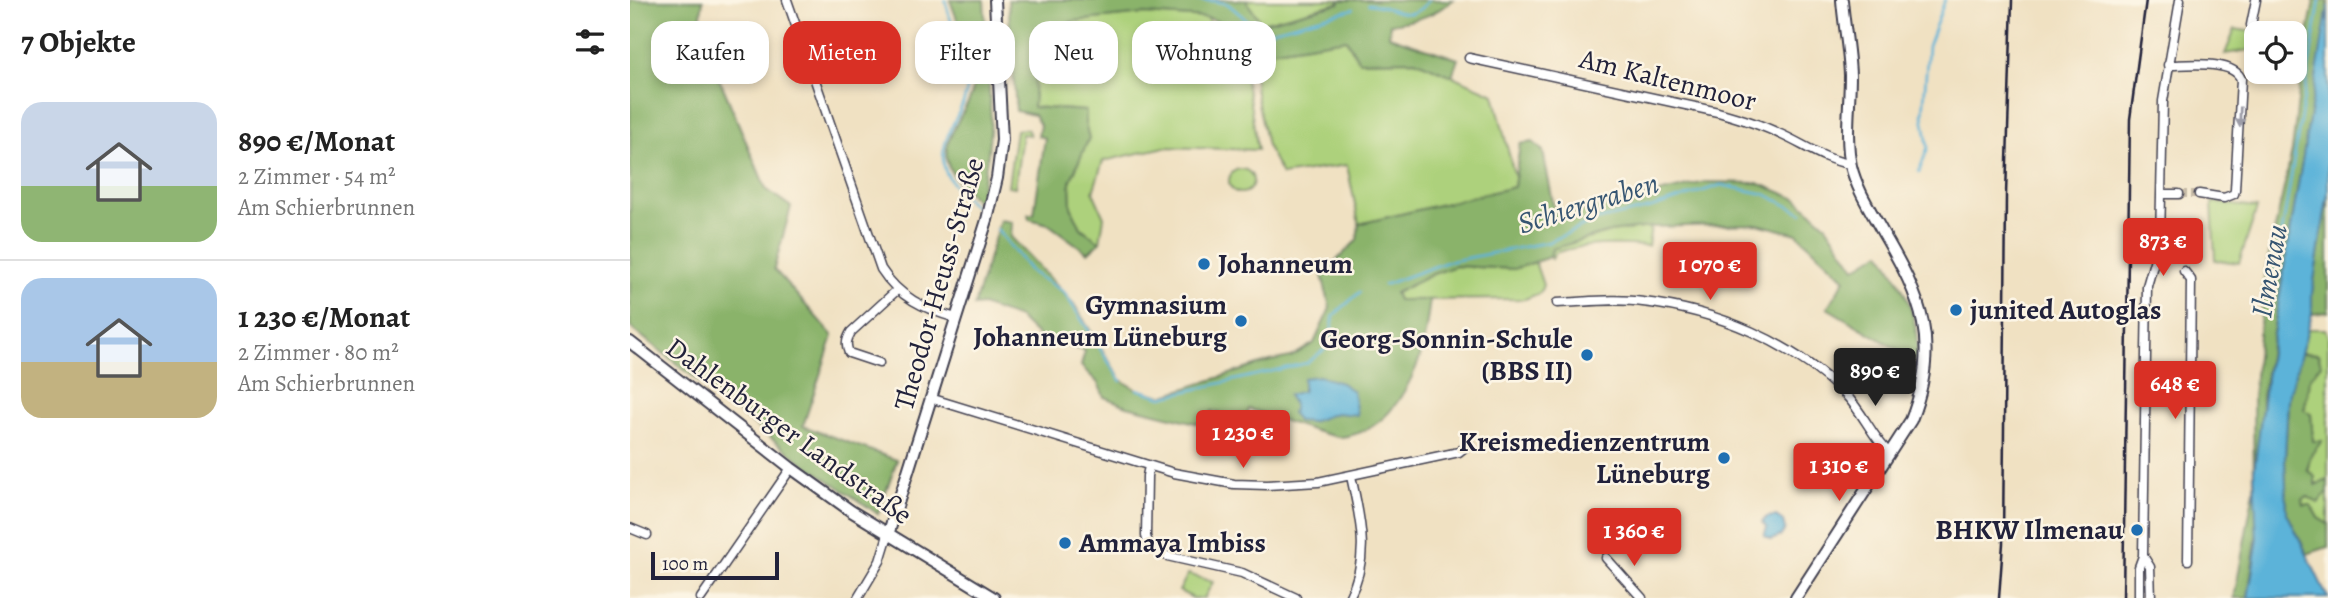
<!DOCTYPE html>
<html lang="de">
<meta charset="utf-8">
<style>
:root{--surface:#fff;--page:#f2f2f2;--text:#222;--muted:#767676;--line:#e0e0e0;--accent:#d93025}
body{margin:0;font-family:Alegreya,serif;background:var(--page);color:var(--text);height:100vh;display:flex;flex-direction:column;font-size:26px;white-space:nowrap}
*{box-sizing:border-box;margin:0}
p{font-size:23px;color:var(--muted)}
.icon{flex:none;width:38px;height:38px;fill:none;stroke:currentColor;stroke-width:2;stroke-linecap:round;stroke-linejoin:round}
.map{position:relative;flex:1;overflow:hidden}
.panel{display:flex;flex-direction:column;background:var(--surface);width:630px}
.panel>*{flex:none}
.guide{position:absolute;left:21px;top:21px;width:665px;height:63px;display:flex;gap:14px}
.tools{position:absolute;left:1614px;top:21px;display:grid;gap:14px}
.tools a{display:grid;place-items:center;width:63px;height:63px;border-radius:14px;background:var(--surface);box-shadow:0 4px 10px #0003;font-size:35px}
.scale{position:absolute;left:21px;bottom:18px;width:128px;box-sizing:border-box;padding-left:7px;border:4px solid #22223b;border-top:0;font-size:19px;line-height:24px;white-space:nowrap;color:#22223b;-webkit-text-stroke:5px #fcf5e5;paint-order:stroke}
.price{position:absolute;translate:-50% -60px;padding:0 16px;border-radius:7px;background:var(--accent);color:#fff;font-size:23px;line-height:46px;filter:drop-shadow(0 2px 4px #0008)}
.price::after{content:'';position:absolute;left:50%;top:42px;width:21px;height:16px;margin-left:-10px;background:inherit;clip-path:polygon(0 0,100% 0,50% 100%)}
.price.selected{background:#222;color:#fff}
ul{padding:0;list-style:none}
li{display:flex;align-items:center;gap:21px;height:175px;padding:0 21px}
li+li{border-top:2px solid var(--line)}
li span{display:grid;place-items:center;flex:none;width:196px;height:140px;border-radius:21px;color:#555}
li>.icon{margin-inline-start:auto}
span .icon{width:84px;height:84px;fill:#fffc;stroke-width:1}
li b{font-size:30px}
h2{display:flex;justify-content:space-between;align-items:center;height:84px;padding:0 21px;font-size:30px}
.tag{padding:0 24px;border-radius:21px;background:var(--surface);box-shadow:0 4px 10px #0003;font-size:24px;line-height:63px}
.tag.selected{background:var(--accent);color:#fff}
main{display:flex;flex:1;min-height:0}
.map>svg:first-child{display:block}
.green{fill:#add17b;stroke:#687a5b;stroke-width:2}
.forest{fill:#8ab36b;stroke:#566a53;stroke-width:2}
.water{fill:#5cb3d9;stroke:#3f6a8a;stroke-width:2}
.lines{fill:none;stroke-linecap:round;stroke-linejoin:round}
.stream{stroke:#5cb3d9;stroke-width:2.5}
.street-tunnel{stroke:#c7bba7;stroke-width:8;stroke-dasharray:8 4;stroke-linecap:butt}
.street-casing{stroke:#413f4f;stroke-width:11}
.secondary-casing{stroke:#413f4f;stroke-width:14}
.street{stroke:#fff;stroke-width:8}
.secondary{stroke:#fff;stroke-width:10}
.rail{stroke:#22223b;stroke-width:2.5}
.oneway{fill:#9c9ca7}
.poi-dot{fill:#1f6fb2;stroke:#fcf5e5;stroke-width:2.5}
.labels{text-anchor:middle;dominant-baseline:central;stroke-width:5;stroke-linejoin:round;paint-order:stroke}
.street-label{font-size:28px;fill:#22223b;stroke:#fcf5e5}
.poi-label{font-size:28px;font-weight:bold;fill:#22223b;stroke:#fcf5e5;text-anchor:end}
.water-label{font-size:30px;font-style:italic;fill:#365572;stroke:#fcf5e5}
</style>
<main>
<section class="panel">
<h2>7 Objekte<svg class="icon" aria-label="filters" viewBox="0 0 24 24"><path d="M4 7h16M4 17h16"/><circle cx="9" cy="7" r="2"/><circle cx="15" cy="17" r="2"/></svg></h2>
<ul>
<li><span style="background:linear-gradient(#c9d6e8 60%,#8fb573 0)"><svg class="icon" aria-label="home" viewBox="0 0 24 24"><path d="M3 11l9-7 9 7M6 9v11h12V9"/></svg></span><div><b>890 €/Monat</b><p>2 Zimmer · 54 m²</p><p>Am Schierbrunnen</p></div></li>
<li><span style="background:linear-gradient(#a9c7e8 60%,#c2b280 0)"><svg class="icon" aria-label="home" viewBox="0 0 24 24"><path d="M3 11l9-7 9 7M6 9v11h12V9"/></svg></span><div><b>1 230 €/Monat</b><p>2 Zimmer · 80 m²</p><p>Am Schierbrunnen</p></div></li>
</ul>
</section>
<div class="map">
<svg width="1698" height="598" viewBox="0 0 1698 598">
<rect width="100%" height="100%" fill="#fcf5e5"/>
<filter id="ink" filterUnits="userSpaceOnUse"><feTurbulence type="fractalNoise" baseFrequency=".0143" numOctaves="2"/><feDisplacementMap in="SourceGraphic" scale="14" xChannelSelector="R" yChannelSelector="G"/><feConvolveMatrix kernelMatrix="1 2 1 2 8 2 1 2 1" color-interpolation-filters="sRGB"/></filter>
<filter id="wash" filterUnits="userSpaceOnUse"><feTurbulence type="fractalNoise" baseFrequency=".00686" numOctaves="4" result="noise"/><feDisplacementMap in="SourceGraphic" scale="28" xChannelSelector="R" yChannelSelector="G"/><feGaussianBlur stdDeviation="1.57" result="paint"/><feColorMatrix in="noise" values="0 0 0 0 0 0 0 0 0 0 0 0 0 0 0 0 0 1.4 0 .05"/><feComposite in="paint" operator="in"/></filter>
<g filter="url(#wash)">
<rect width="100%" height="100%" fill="#f0e1c2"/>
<!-- green -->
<path class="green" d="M615,0H709L711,2L632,23Z
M514,14L578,18C583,40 602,41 610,62C620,89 622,121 628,150L535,147L473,161L463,192L474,217L470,242L451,228L441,207L440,182L459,138L455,123L456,111L403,107L408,34L444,21Z
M1605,29L1630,33H1626V49L1595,54Z
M716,39L729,61L785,60L864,94L885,178L884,187L729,224L717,165L652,175L637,146L626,94L623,63L633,52Z
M397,129L400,135L392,134L385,187L378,186L386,130Z
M599 181a12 12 0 1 1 24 0a12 12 0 1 1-24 0Z
M1582,202L1627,208L1609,263L1585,260Z
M1021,227L1018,246C986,244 955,243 925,253L922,259L920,257L922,249L980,232Z
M905,262L913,285L910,293L895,299L768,300L765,293L803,274L826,266L884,269Z
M1678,329H1695L1698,337V480L1684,485C1674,465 1678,458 1691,441H1683L1681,414L1674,411L1680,378L1688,354L1671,353Z
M1698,492V524L1688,518L1681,505L1673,506L1672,499Z
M558,574L583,582L574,598H563L549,591Z"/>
<!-- forest -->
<path class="forest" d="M0,0H73L68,39L93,87L136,189L161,207L144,269L203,336L173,426L267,460L248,514L169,460L0,327Z
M320,0H354L361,120L358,154L349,203C310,166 307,157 334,110C341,99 345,86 344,73C341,52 327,21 320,0Z
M378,0H615L632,23L710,3L709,0H823C803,16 786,21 760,24L759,36L828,59L822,76L785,60L729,61L716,39L633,52L616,53L599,25L578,18L514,14L444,21L408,34L403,107L456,111L455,123L459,138L440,182L441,207L451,228L470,242L458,253L418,224L399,219L398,214H404L415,138L408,136L410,125L404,115L386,111Z
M1684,0H1698V9L1632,397L1630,509L1618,598H1604L1624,490L1623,397L1635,274L1662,151L1672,67Z
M903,142L913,151L925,213L940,214L1075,182L1128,183L1167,199L1195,224L1225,268L1251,252C1274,288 1290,315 1287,361L1197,308L1215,279L1167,234L1127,224L1021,227L980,232L922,249L920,257L884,269L826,266L803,274L765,293L768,300H800C797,320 795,344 788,363C774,398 752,433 711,437C699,438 636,414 619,409L615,420L582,411L578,426L497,406L474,397L468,383L451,366L455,351L411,339L389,318L352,305L344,306L370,220L382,222L381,237L444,304L491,380L507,389L532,396L640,361L661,357L684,343L700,308L692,275L727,240L729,224L884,187L890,144Z
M1698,193V312L1682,314V293Z
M1671,353L1688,354L1691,364L1680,378L1674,410L1681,414L1683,441H1692L1681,455L1677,470L1685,477V485L1698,480V492L1688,503L1678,497L1672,500L1673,505H1681L1688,518L1698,524V547L1677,554L1657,513L1655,459L1658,400Z"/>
<!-- water -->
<path class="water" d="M1698,6V193L1682,293V314L1658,400L1655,459L1657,513L1698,598H1618L1627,544L1624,471L1637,371Z
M689,376L711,383L723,391L727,415L706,413L681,422L667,421L662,413L664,405L658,395L673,391V378Z
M1146,516L1153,521L1155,529L1151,536L1141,540L1134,536L1137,528L1132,522L1137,517Z"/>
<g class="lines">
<!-- stream -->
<path class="stream" d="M315,0L338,80C337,99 330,110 322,126C301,168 319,181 348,210
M560,0L583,1L598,4L632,33L723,9
M738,4C764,5 778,27 799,0
M1289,172L1298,147L1293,115L1298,46L1315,0
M367,229L401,272L434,292L491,381
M754,285L817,262L919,242L964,221L1021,208L1091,185L1135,194L1172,213
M1642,293L1690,0
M507,389L532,397L677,363L699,346L704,315L730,292"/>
</g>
</g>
<g filter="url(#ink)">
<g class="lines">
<!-- street-tunnel -->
<path class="street-tunnel" d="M1549,194H1569"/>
<!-- street casing -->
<g class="street-casing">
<path id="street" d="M157,0L251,269C269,297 294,309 326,318
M1621,25L1626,0
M839,58L1088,112C1109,118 1130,124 1150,134C1175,145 1194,160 1221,164
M1538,65C1556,65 1603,59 1611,79L1605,190L1604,194L1594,198L1569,194
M1531,194H1549
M1554,271L1561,280L1558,560
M927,303C956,302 985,298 1013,302C1086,310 1162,342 1215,394C1233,412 1242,437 1260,454
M249,363L219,353C215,344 217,339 221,332L267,290
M300,398L544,473L604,484L637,485L688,482L829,452L839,444
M519,466L517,476L516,536L518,543L524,549L537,556L612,573L666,598
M0,528L17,535
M1513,556L1520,567L1521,598
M976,558L1012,598
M71,598L161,468
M228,598L250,561L258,535
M719,598C741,556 730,519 721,476
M1509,598V567L1513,556L1517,286L1530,241L1533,101L1550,0"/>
</g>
<!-- secondary casing -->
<g class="secondary-casing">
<path id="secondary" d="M0,342L161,468L221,511L364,598
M258,535L357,220L367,178L372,140L365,0
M1166,598L1281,420C1311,344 1292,299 1253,233C1241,211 1227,190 1221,166C1215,137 1220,104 1220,75C1219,50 1214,25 1212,0"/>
</g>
<!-- street -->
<use href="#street" class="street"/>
<!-- secondary -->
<use href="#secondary" class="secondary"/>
<!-- rail -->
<path class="rail" d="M1369,598L1373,543L1376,195L1382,0
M1493,598L1500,119L1516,0"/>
</g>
<!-- one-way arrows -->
<defs><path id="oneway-solid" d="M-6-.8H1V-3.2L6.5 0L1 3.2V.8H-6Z" transform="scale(1.75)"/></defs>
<use class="oneway" href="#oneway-solid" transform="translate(1610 117) rotate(92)"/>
</g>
<!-- markers -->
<g class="poi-dot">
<circle cx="574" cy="264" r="7"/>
<circle cx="1326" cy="310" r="7"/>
<circle cx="611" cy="321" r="7"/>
<circle cx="957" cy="355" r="7"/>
<circle cx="1094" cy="458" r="7"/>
<circle cx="1507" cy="530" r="7"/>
<circle cx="435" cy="543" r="7"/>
</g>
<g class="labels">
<!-- street labels -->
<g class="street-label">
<text transform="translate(1038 80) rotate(14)">Am Kaltenmoor</text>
<text transform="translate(309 284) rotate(-74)">Theodor-Heuss-Straße</text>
<text transform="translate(159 431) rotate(36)">Dahlenburger Landstraße</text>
</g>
<!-- poi labels -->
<g class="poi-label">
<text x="588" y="264" text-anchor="start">Johanneum</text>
<text x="597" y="305">Gymnasium<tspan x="597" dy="32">Johanneum Lüneburg</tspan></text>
<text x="1340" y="310" text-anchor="start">junited Autoglas</text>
<text x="943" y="339">Georg-Sonnin-Schule<tspan x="943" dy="32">(BBS II)</tspan></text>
<text x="1080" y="442">Kreismedienzentrum<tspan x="1080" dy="32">Lüneburg</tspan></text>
<text x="1493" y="530">BHKW Ilmenau</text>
<text x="449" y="543" text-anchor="start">Ammaya Imbiss</text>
</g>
<!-- water labels -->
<g class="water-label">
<text transform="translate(958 203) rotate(-17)">Schiergraben</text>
<text transform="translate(1639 271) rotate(-80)">Ilmenau</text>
</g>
</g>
</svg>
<div class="tools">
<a><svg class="icon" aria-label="locate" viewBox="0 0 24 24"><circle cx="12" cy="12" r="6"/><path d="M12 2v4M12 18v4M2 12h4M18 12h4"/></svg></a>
</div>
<div class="scale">100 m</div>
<b class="price" style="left:1533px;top:278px">873 €</b>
<b class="price" style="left:1080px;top:302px">1 070 €</b>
<b class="price selected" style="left:1245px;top:408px">890 €</b>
<b class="price" style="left:1545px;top:421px">648 €</b>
<b class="price" style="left:613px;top:470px">1 230 €</b>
<b class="price" style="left:1209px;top:503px">1 310 €</b>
<b class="price" style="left:1004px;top:568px">1 360 €</b>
<div class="guide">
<a class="tag">Kaufen</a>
<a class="tag selected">Mieten</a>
<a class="tag">Filter</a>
<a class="tag">Neu</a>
<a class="tag">Wohnung</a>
</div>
</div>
</main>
